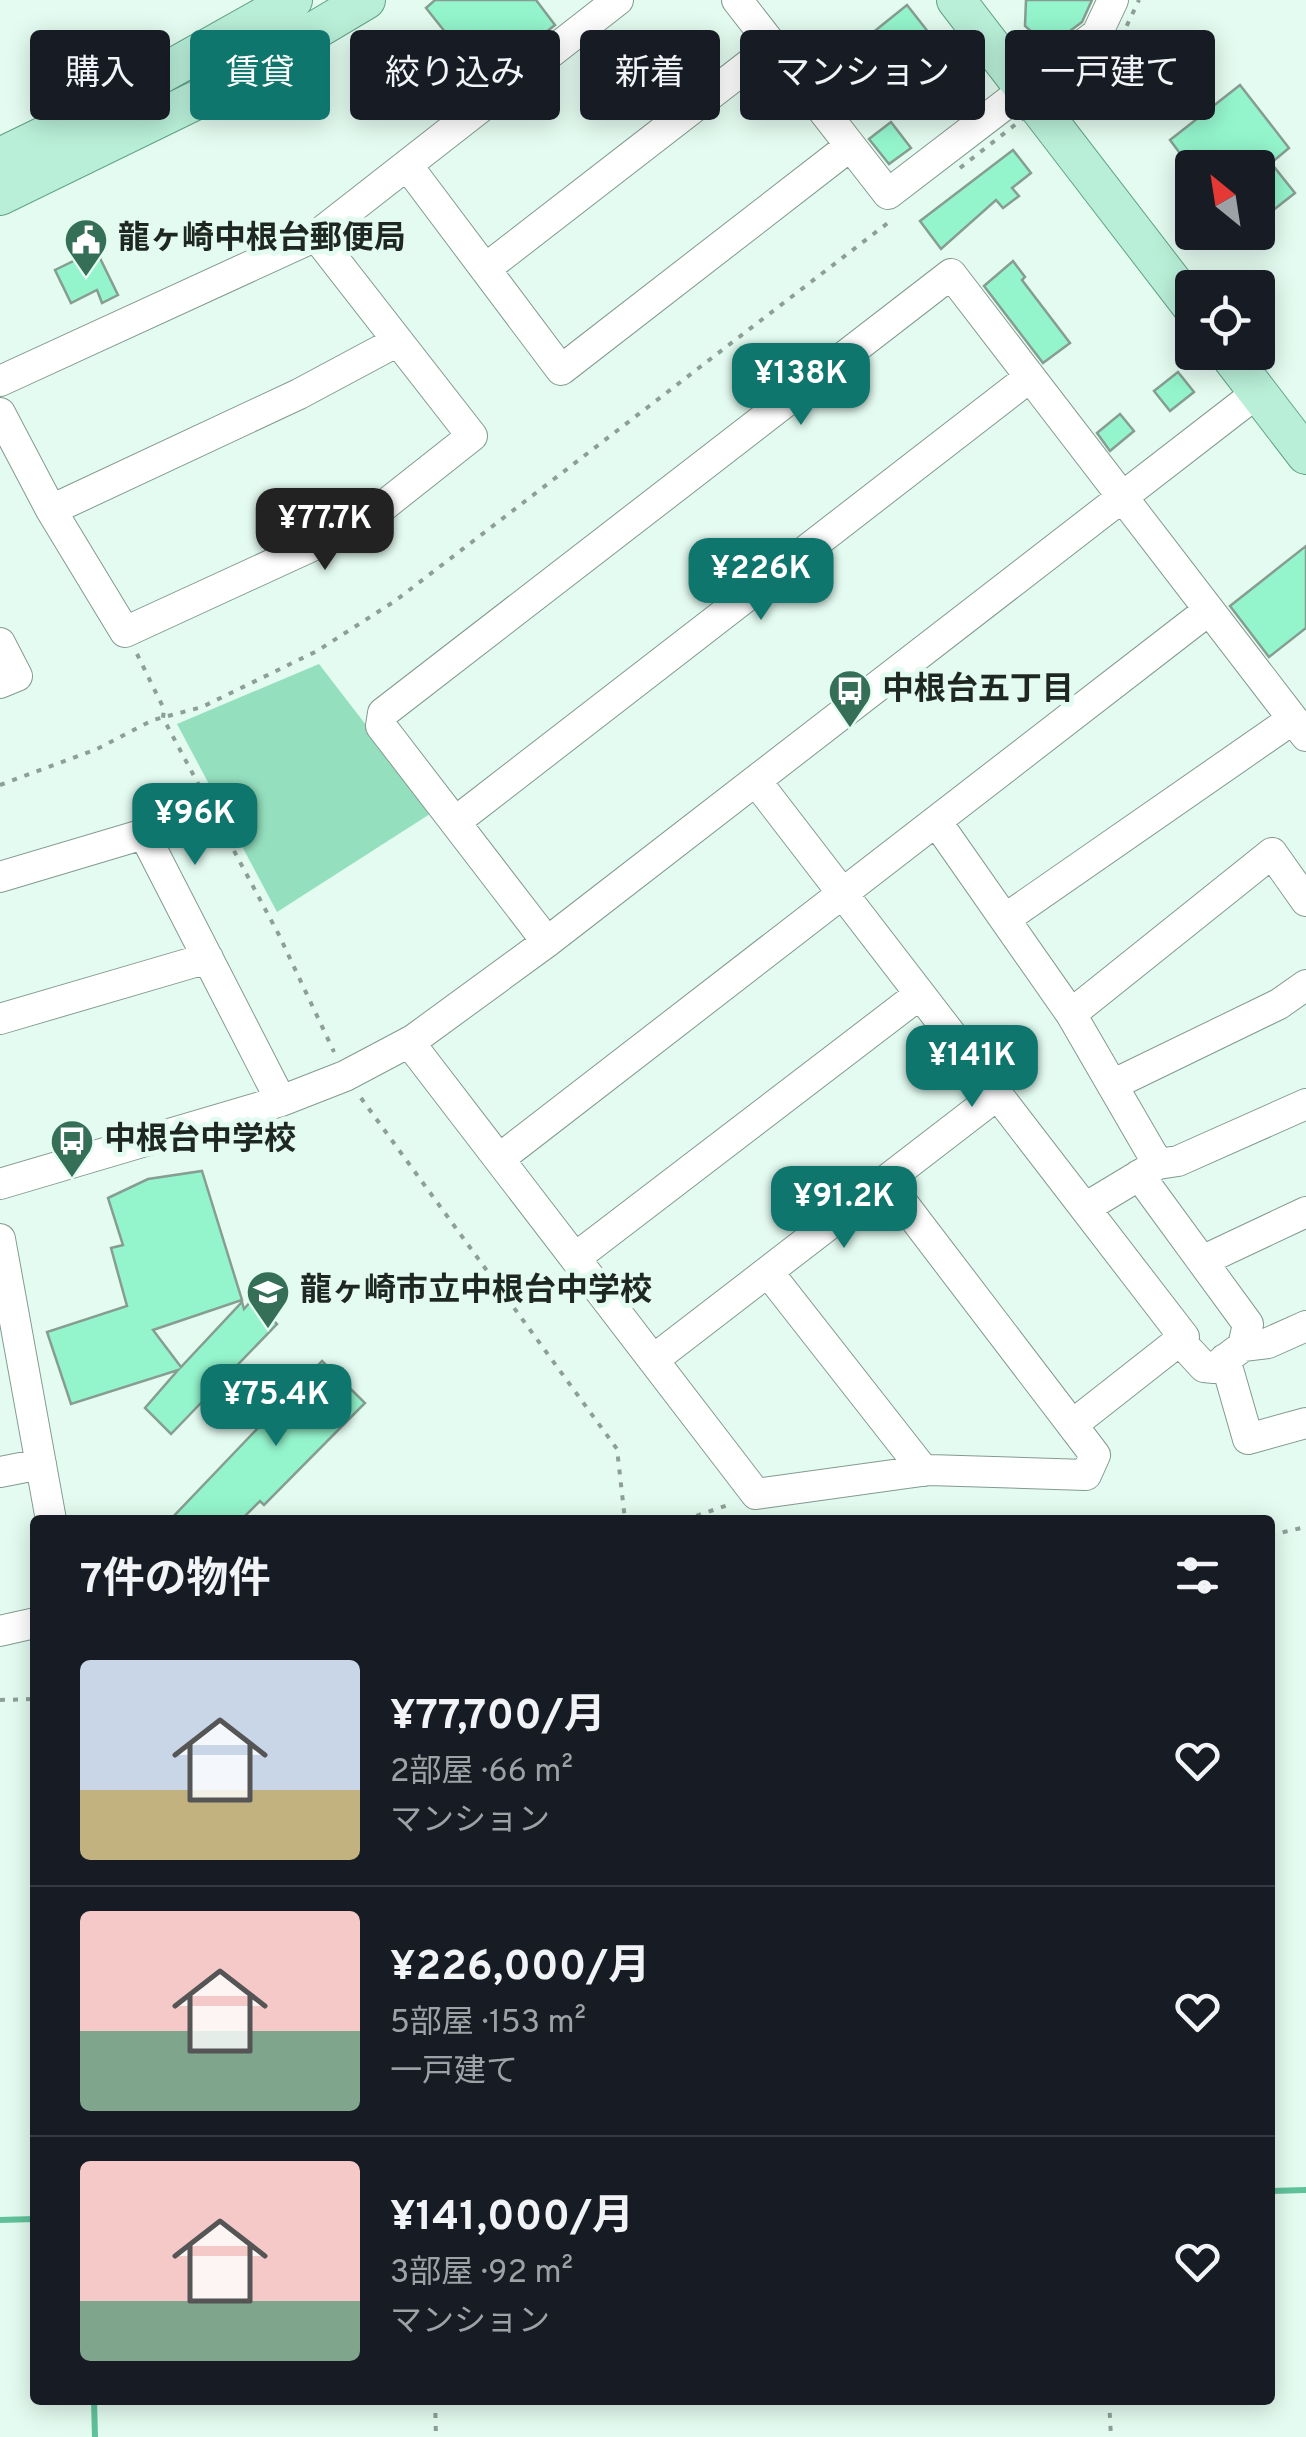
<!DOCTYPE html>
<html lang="ja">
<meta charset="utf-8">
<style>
:root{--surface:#171b24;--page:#242831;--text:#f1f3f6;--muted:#9ea1a6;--line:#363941;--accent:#0f766e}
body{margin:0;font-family:Overpass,"Noto Sans JP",sans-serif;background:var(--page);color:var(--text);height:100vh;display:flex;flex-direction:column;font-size:38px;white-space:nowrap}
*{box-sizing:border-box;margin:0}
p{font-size:32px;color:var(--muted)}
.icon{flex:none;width:55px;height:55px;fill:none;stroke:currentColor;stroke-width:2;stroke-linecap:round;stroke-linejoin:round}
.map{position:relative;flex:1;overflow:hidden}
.sheet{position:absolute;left:30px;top:1515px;width:1245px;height:890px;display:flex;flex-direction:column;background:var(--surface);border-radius:10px;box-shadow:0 5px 25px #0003}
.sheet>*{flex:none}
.banner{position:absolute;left:30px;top:30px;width:1248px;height:90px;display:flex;gap:20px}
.needle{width:65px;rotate:330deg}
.controls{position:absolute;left:1175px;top:150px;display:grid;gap:20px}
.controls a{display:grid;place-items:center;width:100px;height:100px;border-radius:10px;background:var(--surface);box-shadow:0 5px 25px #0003;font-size:50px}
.price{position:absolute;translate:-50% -85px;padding:0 22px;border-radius:20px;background:var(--accent);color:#fff;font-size:32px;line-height:65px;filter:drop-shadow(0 2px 5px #0008)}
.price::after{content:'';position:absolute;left:50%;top:60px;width:30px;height:22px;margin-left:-15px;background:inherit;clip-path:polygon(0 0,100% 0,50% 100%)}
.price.active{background:#222;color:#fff}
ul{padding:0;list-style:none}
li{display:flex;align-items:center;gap:30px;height:250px;padding:0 50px}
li+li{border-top:2px solid var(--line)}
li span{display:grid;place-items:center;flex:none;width:280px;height:200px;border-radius:10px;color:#555}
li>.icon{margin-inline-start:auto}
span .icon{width:120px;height:120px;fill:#fffc;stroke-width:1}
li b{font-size:42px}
h2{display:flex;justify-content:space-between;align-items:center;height:120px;padding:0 50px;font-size:42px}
.chip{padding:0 35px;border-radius:10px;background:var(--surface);box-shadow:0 5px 25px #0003;font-size:35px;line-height:90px}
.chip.active{background:var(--accent);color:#fff}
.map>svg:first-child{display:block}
.green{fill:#94dfbe}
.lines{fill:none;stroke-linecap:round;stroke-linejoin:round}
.stream{stroke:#60c29b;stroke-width:6}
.building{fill:#94f5cc;stroke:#879d92;stroke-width:2.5}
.minor-casing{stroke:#849a90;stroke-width:32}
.major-casing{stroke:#64a288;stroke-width:40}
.path{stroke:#8d9f97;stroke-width:4;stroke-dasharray:5 8;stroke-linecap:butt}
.minor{stroke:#fff;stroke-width:30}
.major{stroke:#b9efd8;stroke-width:38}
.path-bridge{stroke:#8d9f97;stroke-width:4;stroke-dasharray:5 8;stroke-linecap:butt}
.labels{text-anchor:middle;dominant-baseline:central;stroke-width:10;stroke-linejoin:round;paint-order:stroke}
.poi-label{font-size:32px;font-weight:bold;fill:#1e2723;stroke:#e3fbf0;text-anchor:start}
</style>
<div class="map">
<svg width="1306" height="2437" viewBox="0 0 1306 2437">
<rect width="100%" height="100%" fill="#e3fbf0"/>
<!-- green -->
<path class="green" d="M319,664L433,812L277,912L177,724Z"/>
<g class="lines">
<!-- stream -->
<path class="stream" d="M1270,2191L1306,2190
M0,2220L35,2219
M94,2400L95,2437"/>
</g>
<!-- building -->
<path class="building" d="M435,0H536L555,25L484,81L426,8Z
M1026,0H1092L1082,22L1054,43L1045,44L1025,26Z
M907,5L933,38L897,67L871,34Z
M959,71L974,90L940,116L926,96Z
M1240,85L1289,148L1271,163L1295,193L1258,222V168H1191L1170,140Z
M891,122L911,148L889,164L869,139Z
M1013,150L1031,173L1012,188L1019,196L1003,208L996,200L941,249L920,221Z
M96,250L118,295L102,303L97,290L71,303L55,270Z
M1013,261L1025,277L1022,280L1070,343L1043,363L984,286Z
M1178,372L1194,392L1170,411L1154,391Z
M1120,414L1134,431L1110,451L1097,433Z
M1306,546V628L1269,657L1230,606Z
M202,1171L242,1300L153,1330L181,1367L242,1302L244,1309L252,1300L277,1324L171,1434L145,1408L178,1370L71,1404L47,1332L127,1306L111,1248L123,1245L108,1198L148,1179Z
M322,1361L365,1403L264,1505L260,1501L241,1520H170Z"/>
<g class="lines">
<!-- minor casing -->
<g class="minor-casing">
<path id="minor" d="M737,0L888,194L1097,34L1113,0
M407,165L561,370L850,146
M485,269L773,46
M0,381L316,236L618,0
M0,413L51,510L125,632L362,523L472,436L316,236
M51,510L299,394L398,341
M0,643L17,676L0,683
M756,781L1184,1337L1072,1425
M936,821L1071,1014L1158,1164
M455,822L1030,377
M0,877L144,834L281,1101
M1005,919L1293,719
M547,942L381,726L383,713L951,274L1306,736
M1071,1014L1272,853L1306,901
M0,1019L208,958
M409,1042L756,1494L929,1470L1086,1475L1095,1455L886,1181
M1112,1085L1279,1004L1306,985
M499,1159L1209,610
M1139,1175L1248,1324L1243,1346L1214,1368L1204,1367L1180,1341
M0,1184L281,1101L345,1076L413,1040L547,942L1258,392
M1085,1208L1158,1164L1178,1161L1306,1104
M0,1239L51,1520
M575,1258L920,994
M1204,1260L1306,1212
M768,1272L924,1471
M1243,1346L1268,1343L1306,1326
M1225,1359L1248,1439L1306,1423
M653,1360L997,1095
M0,1472L41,1464
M0,1631L35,1623"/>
</g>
<!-- major casing -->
<g class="major-casing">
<path id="major" d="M956,0L1192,307
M0,157L99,109L293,0
M0,196L203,97L366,0
M1227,352L1306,455"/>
</g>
<!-- path -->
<path class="path" d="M137,654L164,709L163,718L279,935L334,1052
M0,785L97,749L153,720L202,707L317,651L395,601L893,219
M361,1098L617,1449L625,1520
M684,1520L731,1504
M1270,1535L1306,1527
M0,1700L35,1699
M435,2400L436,2437
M1109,2400L1111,2437"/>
<!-- minor -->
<use href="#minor" class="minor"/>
<!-- major -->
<use href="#major" class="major"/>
<!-- path-bridge -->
<path class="path-bridge" d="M960,168L1118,44L1139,0"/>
</g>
<!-- icons -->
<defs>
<g id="civic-pin" transform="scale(2.25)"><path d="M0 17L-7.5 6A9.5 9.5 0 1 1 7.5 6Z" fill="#356f58" stroke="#e3fbf0"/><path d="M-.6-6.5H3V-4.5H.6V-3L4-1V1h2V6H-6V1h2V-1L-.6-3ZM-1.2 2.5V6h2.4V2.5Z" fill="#fff"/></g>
<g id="bus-pin" transform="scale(2.25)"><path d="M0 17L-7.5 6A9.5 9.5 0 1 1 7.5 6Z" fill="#356f58" stroke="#e3fbf0"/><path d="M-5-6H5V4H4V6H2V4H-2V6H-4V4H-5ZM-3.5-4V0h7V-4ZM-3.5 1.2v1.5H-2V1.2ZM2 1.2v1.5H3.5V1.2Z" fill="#fff"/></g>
<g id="school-pin" transform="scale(2.25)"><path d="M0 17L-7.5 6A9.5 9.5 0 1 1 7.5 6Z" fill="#356f58" stroke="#e3fbf0"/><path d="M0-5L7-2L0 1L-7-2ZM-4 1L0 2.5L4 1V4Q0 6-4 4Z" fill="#fff"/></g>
</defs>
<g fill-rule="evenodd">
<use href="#civic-pin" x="86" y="240"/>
<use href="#bus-pin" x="850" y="691"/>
<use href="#bus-pin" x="72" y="1141"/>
<use href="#school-pin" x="268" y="1292"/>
</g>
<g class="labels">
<!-- poi labels -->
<g class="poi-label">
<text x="118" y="240">龍ヶ崎中根台郵便局</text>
<text x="882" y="691">中根台五丁目</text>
<text x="104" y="1141">中根台中学校</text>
<text x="300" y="1292">龍ヶ崎市立中根台中学校</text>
</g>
</g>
</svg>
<div class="controls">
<a><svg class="needle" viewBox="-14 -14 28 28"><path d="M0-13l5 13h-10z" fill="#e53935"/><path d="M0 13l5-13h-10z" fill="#9ea1a6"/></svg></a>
<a><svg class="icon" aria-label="locate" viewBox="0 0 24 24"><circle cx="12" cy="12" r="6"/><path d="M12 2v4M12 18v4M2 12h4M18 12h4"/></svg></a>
</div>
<b class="price" style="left:801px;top:428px">¥138K</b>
<b class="price active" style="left:325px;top:573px">¥77.7K</b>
<b class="price" style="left:761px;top:623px">¥226K</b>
<b class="price" style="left:195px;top:868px">¥96K</b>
<b class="price" style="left:972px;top:1110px">¥141K</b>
<b class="price" style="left:844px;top:1251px">¥91.2K</b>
<b class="price" style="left:276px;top:1449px">¥75.4K</b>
<div class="banner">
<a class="chip">購入</a>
<a class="chip active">賃貸</a>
<a class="chip">絞り込み</a>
<a class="chip">新着</a>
<a class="chip">マンション</a>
<a class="chip">一戸建て</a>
</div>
<section class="sheet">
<h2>7件の物件<svg class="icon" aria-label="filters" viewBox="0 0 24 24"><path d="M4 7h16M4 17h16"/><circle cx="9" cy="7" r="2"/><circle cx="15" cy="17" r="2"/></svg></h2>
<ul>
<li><span style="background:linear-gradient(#c9d6e8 65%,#c2b280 0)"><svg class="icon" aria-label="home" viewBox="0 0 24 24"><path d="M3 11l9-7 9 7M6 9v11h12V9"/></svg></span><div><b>¥77,700/月</b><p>2部屋 · 66 m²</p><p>マンション</p></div><svg class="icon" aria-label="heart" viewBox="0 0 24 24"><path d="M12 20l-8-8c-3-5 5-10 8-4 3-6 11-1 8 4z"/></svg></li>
<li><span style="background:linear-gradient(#f6c9c9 60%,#7fa58c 0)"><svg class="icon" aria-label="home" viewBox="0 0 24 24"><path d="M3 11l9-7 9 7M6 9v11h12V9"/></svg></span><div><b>¥226,000/月</b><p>5部屋 · 153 m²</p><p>一戸建て</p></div><svg class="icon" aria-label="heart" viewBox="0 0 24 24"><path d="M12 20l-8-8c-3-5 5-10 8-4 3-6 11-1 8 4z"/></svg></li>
<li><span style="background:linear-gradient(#f6c9c9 70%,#7fa58c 0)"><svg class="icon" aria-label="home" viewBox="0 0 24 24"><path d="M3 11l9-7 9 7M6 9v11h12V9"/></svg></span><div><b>¥141,000/月</b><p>3部屋 · 92 m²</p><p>マンション</p></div><svg class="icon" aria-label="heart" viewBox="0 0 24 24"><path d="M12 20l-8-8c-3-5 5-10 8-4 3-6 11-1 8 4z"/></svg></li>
</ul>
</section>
</div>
